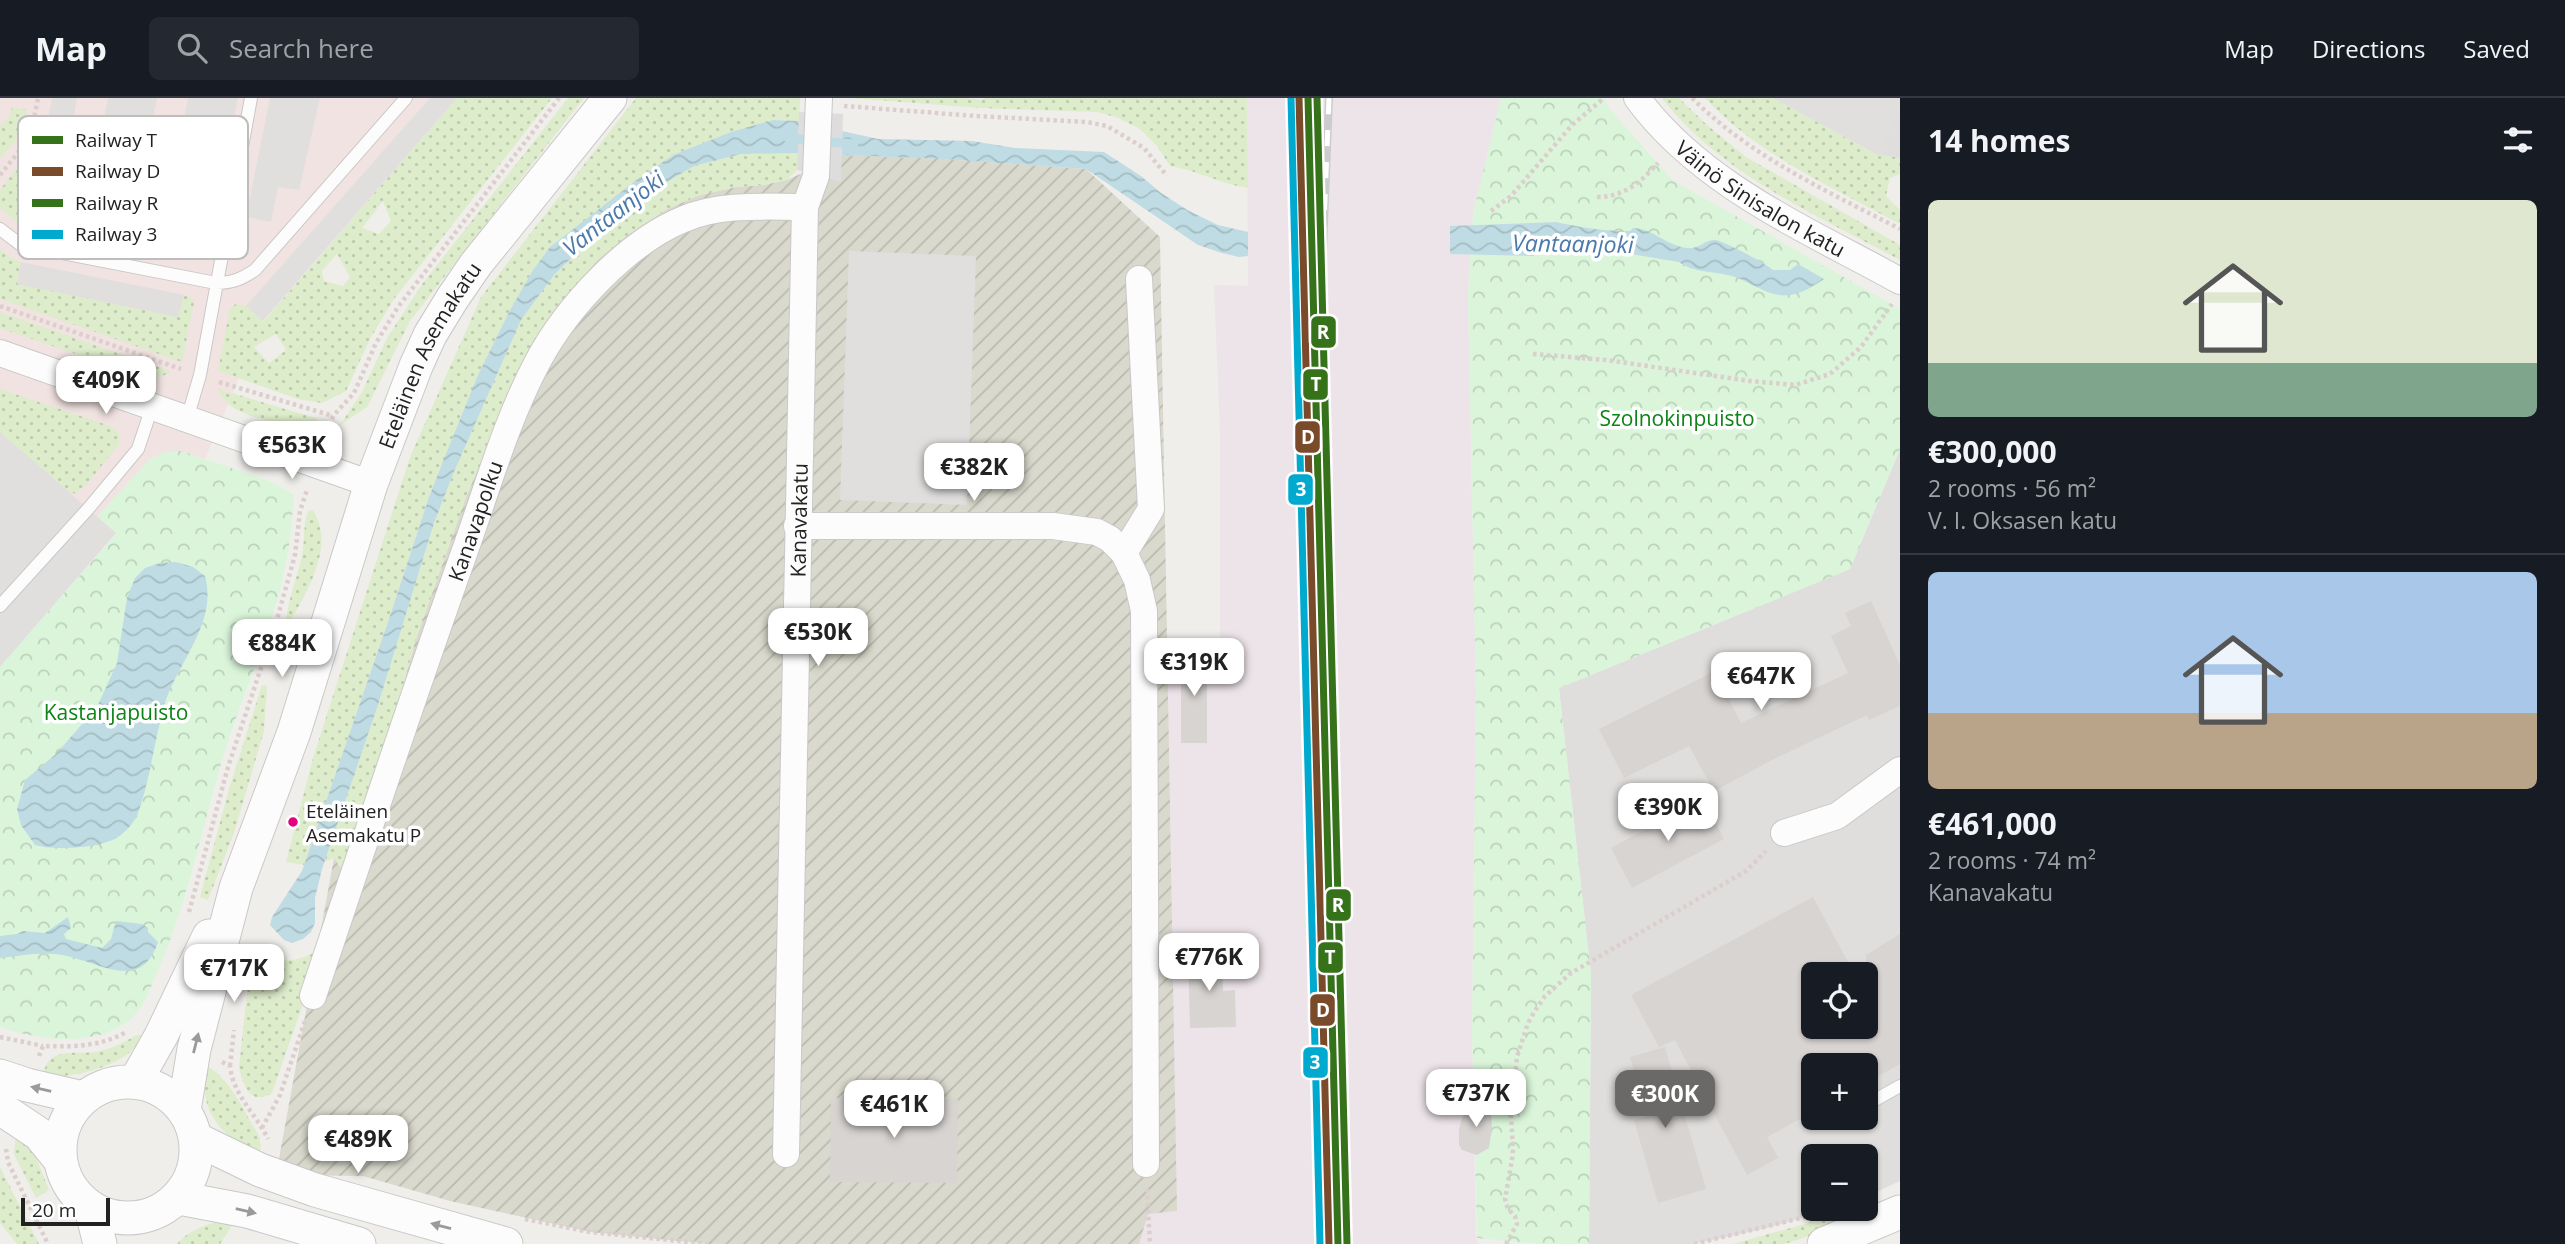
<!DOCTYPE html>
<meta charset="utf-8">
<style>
:root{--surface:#171b24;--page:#242831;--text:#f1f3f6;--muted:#9ea1a6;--line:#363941;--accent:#6a6968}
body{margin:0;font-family:"Open Sans",sans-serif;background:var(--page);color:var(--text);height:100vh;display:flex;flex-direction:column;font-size:26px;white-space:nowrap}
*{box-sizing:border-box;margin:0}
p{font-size:23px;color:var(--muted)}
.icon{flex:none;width:38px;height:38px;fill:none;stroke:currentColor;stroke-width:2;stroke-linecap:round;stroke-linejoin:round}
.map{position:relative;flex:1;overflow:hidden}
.side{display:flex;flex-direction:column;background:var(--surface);width:665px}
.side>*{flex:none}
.tools{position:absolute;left:1801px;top:864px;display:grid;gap:14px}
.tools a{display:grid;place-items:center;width:77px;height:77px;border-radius:10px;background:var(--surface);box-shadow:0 2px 5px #0004;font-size:35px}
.scale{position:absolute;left:21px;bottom:18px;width:89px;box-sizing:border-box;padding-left:7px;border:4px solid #222;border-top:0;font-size:19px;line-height:24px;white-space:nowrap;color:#222;-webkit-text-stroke:5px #fff;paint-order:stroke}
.price{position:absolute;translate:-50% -60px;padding:0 16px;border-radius:14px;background:#fff;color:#222;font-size:23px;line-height:46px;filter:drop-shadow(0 2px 4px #0008)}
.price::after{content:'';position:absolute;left:50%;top:42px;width:21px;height:16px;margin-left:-10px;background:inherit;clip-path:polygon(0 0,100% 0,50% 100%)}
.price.current{background:var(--accent);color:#fff}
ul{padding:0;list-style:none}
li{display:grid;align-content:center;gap:14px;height:371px;padding:0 28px}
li+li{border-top:2px solid var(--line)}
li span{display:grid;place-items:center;height:217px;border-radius:10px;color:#555}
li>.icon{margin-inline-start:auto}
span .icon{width:126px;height:126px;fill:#fffc;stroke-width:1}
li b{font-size:30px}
h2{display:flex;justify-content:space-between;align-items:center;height:84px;padding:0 28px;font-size:30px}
header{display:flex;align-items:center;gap:42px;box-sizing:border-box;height:98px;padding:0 35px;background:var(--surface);border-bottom:2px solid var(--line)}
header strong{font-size:33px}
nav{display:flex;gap:38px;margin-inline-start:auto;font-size:24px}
.search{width:490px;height:63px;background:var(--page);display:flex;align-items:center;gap:18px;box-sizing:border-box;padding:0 24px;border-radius:10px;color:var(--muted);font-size:26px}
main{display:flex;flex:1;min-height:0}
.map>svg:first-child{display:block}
.residential{fill:#dfdedc;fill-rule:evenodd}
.commercial{fill:#f1e3e1}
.railway{fill:#ede4e9}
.construction{fill:url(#construction-furrows)}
.grass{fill:url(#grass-dots);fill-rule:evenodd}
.park{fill:url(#park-crowns)}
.parking{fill:#e0dfde}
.water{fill:url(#water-waves)}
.pier{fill:#dedddd}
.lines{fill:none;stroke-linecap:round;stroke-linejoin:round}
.stream{stroke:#bfdbe3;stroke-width:9}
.building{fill:#d7d4d2}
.service-casing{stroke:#c9c8c7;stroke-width:14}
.minor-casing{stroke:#c9c8c7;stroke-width:28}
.tertiary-casing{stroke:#c9c8c7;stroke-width:35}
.path{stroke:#dccecd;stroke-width:4.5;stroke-dasharray:3.5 3.5;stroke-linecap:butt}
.service{stroke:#fdfcfc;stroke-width:12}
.minor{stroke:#fdfcfc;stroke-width:26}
.tertiary{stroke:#fdfcfc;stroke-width:33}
.rail-casing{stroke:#ccc;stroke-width:8}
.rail{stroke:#fff;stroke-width:5;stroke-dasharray:16;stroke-linecap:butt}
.rail-1-casing{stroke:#fff;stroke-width:12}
.rail-2-casing{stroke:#fff;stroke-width:12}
.rail-3-casing{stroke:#fff;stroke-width:12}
.rail-4-casing{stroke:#fff;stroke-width:12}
.rail-1{stroke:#357219;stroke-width:7}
.rail-2{stroke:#7a4b2a;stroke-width:7}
.rail-3{stroke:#357219;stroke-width:7}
.rail-4{stroke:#00a9ce;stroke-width:7}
.oneway{fill:#9a9a9a}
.bus-dot{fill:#e5007d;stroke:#fff;stroke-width:2.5}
.labels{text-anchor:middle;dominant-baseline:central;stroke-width:7;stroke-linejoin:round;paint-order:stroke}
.bus-label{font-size:19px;fill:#222;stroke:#fff;text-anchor:start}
.street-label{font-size:21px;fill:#222;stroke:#fff}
.park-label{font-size:21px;fill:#0c8416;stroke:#fff}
.water-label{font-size:23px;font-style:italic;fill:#4a7aab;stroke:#fff}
.key{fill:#fff;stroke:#bdbdbd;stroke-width:2}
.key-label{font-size:19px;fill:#222}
.line-badge{stroke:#fff;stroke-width:2.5}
.badge-label{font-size:19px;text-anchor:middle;font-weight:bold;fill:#fff}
</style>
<header>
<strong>Map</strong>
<div class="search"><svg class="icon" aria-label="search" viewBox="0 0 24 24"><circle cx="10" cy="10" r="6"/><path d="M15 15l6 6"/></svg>Search here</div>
<nav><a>Map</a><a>Directions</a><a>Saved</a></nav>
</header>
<main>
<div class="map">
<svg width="1900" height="1146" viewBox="0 0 1900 1146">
<defs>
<pattern id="construction-furrows" width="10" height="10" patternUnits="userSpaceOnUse" patternTransform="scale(1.75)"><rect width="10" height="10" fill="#d9d9cd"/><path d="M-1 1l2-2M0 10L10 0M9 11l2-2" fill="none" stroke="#babab0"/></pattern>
<pattern id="grass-dots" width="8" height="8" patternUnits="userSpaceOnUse" patternTransform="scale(1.75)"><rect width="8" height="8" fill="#ddeccb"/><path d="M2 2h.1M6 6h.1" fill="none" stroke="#bdcaae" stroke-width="1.8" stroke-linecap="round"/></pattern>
<pattern id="park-crowns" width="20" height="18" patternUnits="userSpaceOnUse" patternTransform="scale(1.75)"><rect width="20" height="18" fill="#daf5da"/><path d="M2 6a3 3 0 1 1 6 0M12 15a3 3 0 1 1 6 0" fill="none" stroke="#bbd2bb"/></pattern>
<pattern id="water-waves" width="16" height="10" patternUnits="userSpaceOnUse" patternTransform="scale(1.75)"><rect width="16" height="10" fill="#bfdbe3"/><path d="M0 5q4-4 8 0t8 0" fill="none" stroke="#a4bcc2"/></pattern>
</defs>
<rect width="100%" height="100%" fill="#f0eeeb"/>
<!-- residential -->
<path class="residential" d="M1900,10V68L1876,56Z
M1900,351V1083L1866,1099V1059H1813V1111H1833L1763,1131L1694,1146H1589L1591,877L1559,590L1850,471ZM1813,877H1866V929H1813ZM1813,968H1866V1020H1813Z"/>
<!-- commercial -->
<path class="commercial" d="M0,0H457L263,223L205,361L181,354H166L150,361L97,419L0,569Z"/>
<!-- railway -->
<path class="railway" d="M1247,0H1501L1473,115L1468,198L1476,597L1472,932L1476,1140L1479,1146H1136L1152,547L1178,550L1220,544V338L1214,187L1248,188Z"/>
<!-- construction -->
<path class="construction" d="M842,57L943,61L1086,71L1160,139L1177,1113L1148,1116L1139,1146H708L590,1134L450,1103L363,1078L276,1077L334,760L401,595L415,544L466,399L499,321L530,256L558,208L597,162L629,136L667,111L700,97L736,89L763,87L787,82Z"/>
<!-- grass -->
<path class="grass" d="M457,0H552L394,201L370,241L346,293L322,305L298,301L218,273L230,210L236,206L246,208L264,223ZM383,103L391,123L379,136L362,130ZM337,156L350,179L343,188L324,183L322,173ZM276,236L286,252L269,265L254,249Z
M568,0H584L410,223L367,309L340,327L362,294L387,240L423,185Z
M636,0H800L799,23L773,22L731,34L673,57L635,83L550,149L533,172L509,214L478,277L429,399L389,521L304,767L286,764L313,660L410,359L481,199Z
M848,0H966L983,2L984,0H1247L1248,90C1220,86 1197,72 1170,68L1157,48L1140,31L1116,19L1097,14L982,10Z
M1662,0H1679L1707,27L1746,59L1900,147V162C1818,118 1719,75 1662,0Z
M1705,0H1773L1876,56L1900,60V76L1890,80L1886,98L1900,112V126C1833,90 1758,57 1705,0Z
M12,9L27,12L23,34L0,61V28L9,18Z
M36,40L44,42L28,133L0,110V92L34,48Z
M798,55L797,72L787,82L763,87L736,89L700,97L667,111L629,136L597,162L558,208L530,256L499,321L466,399L415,544L401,595L343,774L334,760L324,764L378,607L434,425L453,376L521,222L554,177L590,142L660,88L694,68L741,56Z
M0,151L11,160L21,164L17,186L178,219L184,197L191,200L194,205L182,264L0,201Z
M0,214L172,274L152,282L0,230Z
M0,291L110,328L119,336V346L87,386L76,396L67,393L0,335Z
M218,291L316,320L319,328C291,328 228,322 218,291Z
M313,412C337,452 304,496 286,532C285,507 297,482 302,457C305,442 303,427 308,413Z
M262,587L267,588L264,633L234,735L208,802L200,799L229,691Z
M316,853L311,883L272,995C250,1009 243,987 239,969L251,859L255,858C277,863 296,866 316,853Z
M136,937H143C130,969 73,980 41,979C44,973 46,964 52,960C63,952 82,956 95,954C110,951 124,945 136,937Z
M203,966C230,978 244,1014 259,1038L261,1048L259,1058C215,1031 203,1019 203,966Z
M16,1033L35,1057L49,1092L36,1100L14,1056Z
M0,1069L39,1146H17L0,1125Z
M1844,1115L1850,1125L1784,1146H1733Z
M222,1123H235L220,1146H177C189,1132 204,1127 222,1123Z"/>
<!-- park -->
<path class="park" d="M1501,0H1604L1609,10L1672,82L1900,211V351L1850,471L1559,590L1591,877L1589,1146H1539L1477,1140L1472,932L1476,597L1468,198L1473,115Z
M181,353L267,382L294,396C292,417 291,439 287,460C274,531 241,597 221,666C200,738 186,810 155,879C149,894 142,913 128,923C94,950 38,942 0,929V569L116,436L97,419L150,361L166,354Z"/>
<!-- parking -->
<path class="parking" d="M52,0H77L53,129L29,124Z
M108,0H157L128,144L81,134Z
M188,0H238L206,158L159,150Z
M270,0H320L299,92L278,89L271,124L246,119Z
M430,0H457L263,223L246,208Z
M1773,0H1900V10L1876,56Z
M849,153L976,158L967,407L840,402Z
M21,164L184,197L178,219L17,186Z
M0,334L116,435L0,569Z"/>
<!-- water -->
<path class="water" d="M773,22L799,23L798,55L741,56L694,68L660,88L590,142L554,177L521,222L453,376L434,425L378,607L322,771L315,800V825L311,834L303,841L292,845L284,842L270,827L272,819L302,773L389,521L429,399L450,346L478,277L509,214L533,172L550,149L635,83L673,57L731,34Z
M842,33L878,41L972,43L1015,50L1104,54L1141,78L1161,95L1189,113L1218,127L1248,134V158L1239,159L1222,155L1198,147L1086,71L943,61L842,57Z
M1556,124C1578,129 1609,134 1630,133L1633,130C1651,131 1662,143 1678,148C1700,155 1699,143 1715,142C1722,142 1767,166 1773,172H1790L1798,166L1824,181C1813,188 1802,196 1789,197C1769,200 1750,183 1732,178C1714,173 1694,175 1679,164L1601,151L1566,155L1540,145L1534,158L1450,156V128Z
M176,464L193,469L205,478C218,526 177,564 164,608C154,644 150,683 137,718C132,726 127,733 118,739C101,750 54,753 35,747L21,727L17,711L25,682L56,656L97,609L117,565L127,500L135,480L145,470L160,465Z
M68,819L71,830L64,836L66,841L102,850L111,841L116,823L142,826L148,830V834L158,844C140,899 93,859 55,856C37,854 18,858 0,860V838L17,836L23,833L45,835Z"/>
<!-- pier -->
<path class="pier" d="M799,14L843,16L841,84L797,72Z"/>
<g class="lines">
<!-- stream -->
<path class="stream" d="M788,40L854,46"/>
</g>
<!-- building -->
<path class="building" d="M1871,503L1900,567V608L1869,622L1867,617L1774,661L1714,693L1689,648L1624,680L1599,631L1715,573L1741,625L1848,575L1831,538L1851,528L1845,515Z
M1181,555H1207V645H1181Z
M1703,700L1724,741L1632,790L1611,750Z
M1813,799L1855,877H1813V929H1866V857L1900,836V966L1866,985V968H1813V1014L1767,1039L1778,1060L1747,1077L1675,942L1659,949L1631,897Z
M1188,854H1222L1223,893L1235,892L1236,929L1190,930Z
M1665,949L1706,1091L1658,1105L1634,1022L1647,1018L1630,959Z
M831,1000L958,1001L957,1085L830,1084Z
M1479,1005L1491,1013L1492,1030L1489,1050L1477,1057L1462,1052L1459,1047V1031L1465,1010L1471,1006Z"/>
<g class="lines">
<!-- service casing -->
<g class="service-casing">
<path id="service" d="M0,131L21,147L216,185C232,185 242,181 255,172L406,0
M187,321L200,277L251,0
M0,508L88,411L138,351L152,309
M1866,1007L1900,988"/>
</g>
<!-- minor casing -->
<g class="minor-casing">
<g id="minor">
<path id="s1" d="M1637,0C1701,87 1808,132 1900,183"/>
<path d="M1139,181L1151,411L1124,455L1137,482L1144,513L1146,1066"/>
<path d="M0,255L371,386"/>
<path d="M797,428H1053L1097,434L1110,441L1124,455"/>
<path d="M1784,735L1837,718L1900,672"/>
<path id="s2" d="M313,898C362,752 410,606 462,461C486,395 505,325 538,263C567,209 627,144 684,121C721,105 766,109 805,109"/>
<path id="s3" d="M786,1056L805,109L816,78L819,0"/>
</g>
</g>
<!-- tertiary casing -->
<g class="tertiary-casing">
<g id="tertiary">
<path d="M0,978L27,987L83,1000"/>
<circle cx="128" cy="1052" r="68"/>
<path d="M135,984L161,938L209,838"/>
<path d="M0,1010L39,1036L60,1062"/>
<path id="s4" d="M184,1012L194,951L236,790L294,634L371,386L416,268L430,237L452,201L476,166L610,0"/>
<path d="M196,1041L260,1072L315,1092L506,1146"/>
<path d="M179,1100L247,1113L359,1146"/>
<path d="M91,1110L100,1146"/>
<path d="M1824,1146L1900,1114"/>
</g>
</g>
<!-- path -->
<path class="path" d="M1692,0C1751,59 1827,93 1900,131
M844,8L976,18L1087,24L1107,28L1144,50L1167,78
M0,77L30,40L38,0
M1597,99C1624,99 1641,84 1658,65
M1491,113L1511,98L1572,27L1604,0
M0,208L181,271
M1533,256L1606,262L1750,283L1795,287L1830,276L1861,249L1892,206
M219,284L333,318
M325,341L333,318L354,295L376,245L398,209L559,0
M189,814L228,669L276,525L295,457L300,413L307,392
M0,939L43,948
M39,958L43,948C70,949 101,949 126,934
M222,964L230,968C233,997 256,1016 268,1041
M230,968L234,932
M262,1030L280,997L305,923
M6,1051L8,1064L48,1146
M1147,1091L1150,1146
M525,1121L590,1134L708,1146
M1506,1146L1517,1126L1515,1118L1508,1111L1505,1101L1513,1056L1511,1016L1517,959L1528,925L1536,911L1545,898L1571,875L1746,773L1766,753
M1694,1146L1805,1119"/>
<!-- service -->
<use href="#service" class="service"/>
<!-- minor -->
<use href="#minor" class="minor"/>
<!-- tertiary -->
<use href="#tertiary" class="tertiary"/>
<!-- rail casing -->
<g class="rail-casing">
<path id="rail" d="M1308,0V5
M1317,304L1329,0"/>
</g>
<!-- rail -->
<use href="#rail" class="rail"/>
<!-- rail-1 casing -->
<g class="rail-1-casing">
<path id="rail-1" d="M1308,0L1338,1146"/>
</g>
<!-- rail-2 casing -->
<g class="rail-2-casing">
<path id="rail-2" d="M1299,0L1329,1146"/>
</g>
<!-- rail-3 casing -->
<g class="rail-3-casing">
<path id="rail-3" d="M1317,0L1347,1146"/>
</g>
<!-- rail-4 casing -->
<g class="rail-4-casing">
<path id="rail-4" d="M1291,0L1320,1146"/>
</g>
<!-- rail-1 -->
<use href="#rail-1" class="rail-1"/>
<!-- rail-2 -->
<use href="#rail-2" class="rail-2"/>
<!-- rail-3 -->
<use href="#rail-3" class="rail-3"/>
<!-- rail-4 -->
<use href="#rail-4" class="rail-4"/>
</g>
<!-- one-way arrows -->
<defs><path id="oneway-solid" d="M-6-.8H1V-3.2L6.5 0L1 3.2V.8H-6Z" transform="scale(1.75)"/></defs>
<g class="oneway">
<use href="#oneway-solid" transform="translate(196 945) rotate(-76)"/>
<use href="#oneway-solid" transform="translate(41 991) rotate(-167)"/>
<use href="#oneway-solid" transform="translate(246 1113) rotate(13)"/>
<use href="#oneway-solid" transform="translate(441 1128) rotate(-165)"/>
</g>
<!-- markers -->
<circle class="bus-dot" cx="293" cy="724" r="6"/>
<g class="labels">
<!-- bus labels -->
<g class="bus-label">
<text x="306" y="713">Eteläinen<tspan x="306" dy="24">Asemakatu P</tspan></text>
</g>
<!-- street labels -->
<g class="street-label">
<text stroke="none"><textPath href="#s1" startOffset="161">Väinö Sinisalon katu</textPath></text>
<text stroke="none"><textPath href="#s4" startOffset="796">Eteläinen Asemakatu</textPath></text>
<text stroke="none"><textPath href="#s3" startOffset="634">Kanavakatu</textPath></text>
<text stroke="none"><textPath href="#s2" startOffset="502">Kanavapolku</textPath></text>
</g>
<!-- park labels -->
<g class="park-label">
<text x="1677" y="320">Szolnokinpuisto</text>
<text x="116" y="614">Kastanjapuisto</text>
</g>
<!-- water labels -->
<g class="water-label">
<text transform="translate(613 115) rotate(-38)">Vantaanjoki</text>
<text transform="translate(1573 145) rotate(1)">Vantaanjoki</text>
</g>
</g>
<!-- legend -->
<rect x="18" y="18" width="230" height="143" rx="10" class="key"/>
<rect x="32" y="38" width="31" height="8" fill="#357219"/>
<rect x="32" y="69" width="31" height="9" fill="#7a4b2a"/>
<rect x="32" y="101" width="31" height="8" fill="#357219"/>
<rect x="32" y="132" width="31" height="9" fill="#00a9ce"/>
<g class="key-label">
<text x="75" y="49">Railway T</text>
<text x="75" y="80">Railway D</text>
<text x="75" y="112">Railway R</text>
<text x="75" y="143">Railway 3</text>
</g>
<g class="line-badge">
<rect x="1310" y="217" width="27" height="34" rx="7" fill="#357219"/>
<rect x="1302" y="270" width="27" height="33" rx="7" fill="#357219"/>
<rect x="1294" y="322" width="27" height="34" rx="7" fill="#7a4b2a"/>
<rect x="1287" y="375" width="27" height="33" rx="7" fill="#00a9ce"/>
<rect x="1325" y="790" width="27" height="34" rx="7" fill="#357219"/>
<rect x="1317" y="843" width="27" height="33" rx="7" fill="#357219"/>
<rect x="1309" y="895" width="27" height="34" rx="7" fill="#7a4b2a"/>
<rect x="1302" y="948" width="27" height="33" rx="7" fill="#00a9ce"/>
</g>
<g class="badge-label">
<text x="1323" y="241">R</text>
<text x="1316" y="293">T</text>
<text x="1308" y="346">D</text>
<text x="1301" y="398">3</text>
<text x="1338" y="814">R</text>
<text x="1330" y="866">T</text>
<text x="1323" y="919">D</text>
<text x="1315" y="971">3</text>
</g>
</svg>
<div class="tools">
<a><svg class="icon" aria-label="locate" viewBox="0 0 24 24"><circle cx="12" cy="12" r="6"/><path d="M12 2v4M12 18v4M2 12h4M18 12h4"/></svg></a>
<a>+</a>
<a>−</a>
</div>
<div class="scale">20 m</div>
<b class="price" style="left:106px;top:318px">€409K</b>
<b class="price" style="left:292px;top:383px">€563K</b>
<b class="price" style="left:974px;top:405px">€382K</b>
<b class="price" style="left:818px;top:570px">€530K</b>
<b class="price" style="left:282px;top:581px">€884K</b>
<b class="price" style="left:1194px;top:600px">€319K</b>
<b class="price" style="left:1761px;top:614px">€647K</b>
<b class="price" style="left:1668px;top:745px">€390K</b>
<b class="price" style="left:1209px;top:895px">€776K</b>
<b class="price" style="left:234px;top:906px">€717K</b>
<b class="price" style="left:1476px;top:1031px">€737K</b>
<b class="price current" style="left:1665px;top:1032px">€300K</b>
<b class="price" style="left:894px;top:1042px">€461K</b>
<b class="price" style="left:358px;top:1077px">€489K</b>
</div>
<section class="side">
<h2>14 homes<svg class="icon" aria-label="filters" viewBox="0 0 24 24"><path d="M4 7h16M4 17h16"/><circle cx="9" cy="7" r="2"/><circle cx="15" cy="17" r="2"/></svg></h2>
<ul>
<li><span style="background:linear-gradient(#dfe7d0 75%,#7fa58c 0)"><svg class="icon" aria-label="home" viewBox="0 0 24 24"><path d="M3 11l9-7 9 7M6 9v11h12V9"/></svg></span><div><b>€300,000</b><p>2 rooms · 56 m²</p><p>V. I. Oksasen katu</p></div></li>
<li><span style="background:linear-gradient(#a9c7e8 65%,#b9a48a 0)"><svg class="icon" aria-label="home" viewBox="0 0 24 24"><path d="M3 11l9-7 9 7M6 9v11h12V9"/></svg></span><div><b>€461,000</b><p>2 rooms · 74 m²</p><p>Kanavakatu</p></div></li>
</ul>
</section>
</main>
